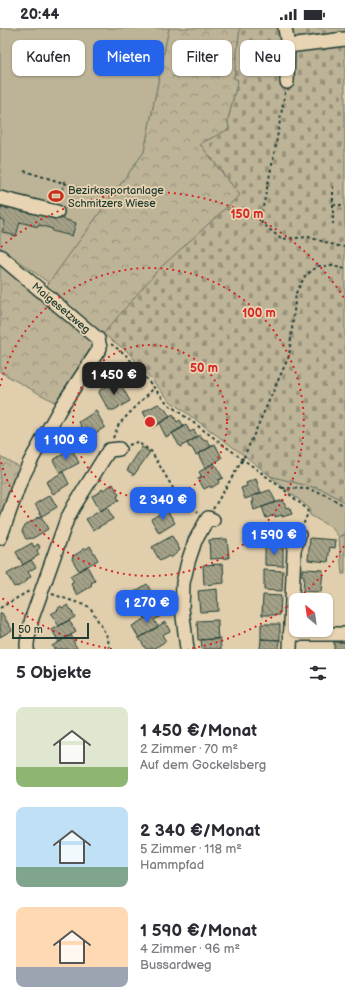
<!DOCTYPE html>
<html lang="de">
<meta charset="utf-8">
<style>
:root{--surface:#fff;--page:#f7f7f7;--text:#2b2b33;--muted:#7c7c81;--accent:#2563eb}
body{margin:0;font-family:"Balsamiq Sans",sans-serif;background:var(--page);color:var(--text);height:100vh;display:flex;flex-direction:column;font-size:15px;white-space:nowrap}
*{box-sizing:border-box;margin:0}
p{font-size:13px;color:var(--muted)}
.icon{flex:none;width:22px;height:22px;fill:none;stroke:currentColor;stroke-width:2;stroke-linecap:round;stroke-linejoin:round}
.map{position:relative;height:621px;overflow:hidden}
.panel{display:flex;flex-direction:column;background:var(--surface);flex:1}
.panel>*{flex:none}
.top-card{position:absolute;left:12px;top:12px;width:321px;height:36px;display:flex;gap:8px}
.needle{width:26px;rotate:331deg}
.controls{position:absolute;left:289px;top:565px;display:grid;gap:8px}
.controls a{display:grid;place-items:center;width:44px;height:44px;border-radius:8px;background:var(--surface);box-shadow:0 1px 3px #0004;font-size:20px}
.scale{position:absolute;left:12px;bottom:10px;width:77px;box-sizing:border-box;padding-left:4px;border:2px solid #1f3d34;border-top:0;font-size:11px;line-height:14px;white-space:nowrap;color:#1f3d34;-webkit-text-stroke:3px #e8d4b2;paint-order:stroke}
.price{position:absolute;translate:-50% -34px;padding:0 9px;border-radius:8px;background:var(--accent);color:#fff;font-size:13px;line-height:26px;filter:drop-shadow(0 1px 2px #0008)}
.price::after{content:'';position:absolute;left:50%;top:24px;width:12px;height:9px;margin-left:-6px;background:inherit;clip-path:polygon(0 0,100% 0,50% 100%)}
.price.current{background:#222;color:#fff}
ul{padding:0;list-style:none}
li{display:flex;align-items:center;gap:12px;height:100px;padding:0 16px}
li span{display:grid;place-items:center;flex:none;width:112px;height:80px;border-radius:8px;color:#555}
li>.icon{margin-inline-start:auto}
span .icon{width:48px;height:48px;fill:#fffc;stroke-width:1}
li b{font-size:17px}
h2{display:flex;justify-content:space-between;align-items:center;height:48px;padding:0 16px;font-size:17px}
.pill{padding:0 14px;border-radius:8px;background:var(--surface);box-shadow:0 1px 3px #0004;font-size:14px;line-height:36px}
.pill.current{background:var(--accent);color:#fff}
.status{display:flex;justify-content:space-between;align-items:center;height:28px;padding:0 20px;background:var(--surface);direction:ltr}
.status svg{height:11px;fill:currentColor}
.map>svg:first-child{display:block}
.green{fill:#bdb397;stroke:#6e7866}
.forest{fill:url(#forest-crowns);stroke:#6e7866}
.cemetery{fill:url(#cemetery-stones);stroke:#6e7866}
.building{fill:url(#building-back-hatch);stroke:#1f3d34}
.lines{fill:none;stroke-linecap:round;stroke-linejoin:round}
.minor-casing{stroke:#1f3d34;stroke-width:16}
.path{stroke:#1f3d34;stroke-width:2;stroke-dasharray:3 3;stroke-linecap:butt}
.minor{stroke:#e8d4b2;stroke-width:13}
.ring{fill:none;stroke:#d62828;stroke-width:2;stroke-dasharray:2 4}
.labels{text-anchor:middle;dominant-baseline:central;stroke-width:3.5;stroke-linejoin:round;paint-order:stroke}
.poi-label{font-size:11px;fill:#1f3d34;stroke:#e8d4b2;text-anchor:start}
.street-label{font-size:11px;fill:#1f3d34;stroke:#e8d4b2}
.centre{fill:#d62828;stroke:#e8d4b2;stroke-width:2}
.ring-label{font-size:12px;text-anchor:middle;font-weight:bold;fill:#d62828;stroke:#e8d4b2;stroke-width:3.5;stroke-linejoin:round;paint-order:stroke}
</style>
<div class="status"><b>20:44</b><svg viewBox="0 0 49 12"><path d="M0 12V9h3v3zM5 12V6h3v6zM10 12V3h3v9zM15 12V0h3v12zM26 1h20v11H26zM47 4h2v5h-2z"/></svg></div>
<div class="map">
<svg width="345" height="621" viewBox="0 0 345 621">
<defs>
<pattern id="forest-crowns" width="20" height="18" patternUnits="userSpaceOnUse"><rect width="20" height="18" fill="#bdb397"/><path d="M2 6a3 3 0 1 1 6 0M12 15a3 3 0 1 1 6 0" fill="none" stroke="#99937c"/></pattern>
<pattern id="cemetery-stones" width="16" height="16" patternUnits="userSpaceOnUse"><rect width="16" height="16" fill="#bdb397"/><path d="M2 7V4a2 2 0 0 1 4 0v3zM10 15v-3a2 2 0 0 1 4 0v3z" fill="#99937c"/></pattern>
<pattern id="building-back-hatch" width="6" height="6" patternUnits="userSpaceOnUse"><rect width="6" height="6" fill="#a4a188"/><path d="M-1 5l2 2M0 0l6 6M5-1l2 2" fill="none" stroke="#858470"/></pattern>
</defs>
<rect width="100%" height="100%" fill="#e0cead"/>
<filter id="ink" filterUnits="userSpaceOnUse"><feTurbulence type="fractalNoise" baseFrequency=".025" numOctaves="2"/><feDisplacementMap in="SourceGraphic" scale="8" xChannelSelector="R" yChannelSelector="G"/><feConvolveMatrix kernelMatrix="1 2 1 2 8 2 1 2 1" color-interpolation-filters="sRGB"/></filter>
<g filter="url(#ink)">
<!-- green -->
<path class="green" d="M0,0H169L144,124L49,255L0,219Z
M270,448L324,462L345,474V506L339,509L332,500L310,487L309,480Z"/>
<!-- forest -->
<path class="forest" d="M169,0H240L234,50L238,52L228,92L229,101L200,116L240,167L158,242L102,309L45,260L144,124Z
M0,234L97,317L58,376L0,344Z
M0,428L23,441L0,500Z
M345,506V546H342L339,509Z"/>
<!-- cemetery -->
<path class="cemetery" d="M240,0H345V474L324,462L270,448L245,428L170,373L127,323L103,306L158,242L240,167L200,116L229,101L228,92L238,52L234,50Z"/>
<!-- building -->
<path class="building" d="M9,178L36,186L37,183L76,195L72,208L52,203L53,201L39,197L38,199L20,194L16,208L2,204L5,193L0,191V179L8,181Z
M114,354L120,355L130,373L114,382H109L99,365L100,362Z
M158,376L165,381L170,389L152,400L143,384Z
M96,383L105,399L88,410L79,394Z
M173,387L177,394L180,392L184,399L166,409L159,395Z
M186,397L190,404L194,402L198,409L180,419L172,405Z
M200,407L202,411L207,412L211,419L196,427L192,420L189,419L187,415Z
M215,416L222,430L205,440L198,426Z
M142,419L150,424L134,447L127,442Z
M72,421L79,435L60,445L53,432Z
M214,435L223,450L218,452L219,455L211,460L210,458L204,461L198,451L202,449L199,444Z
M63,444L69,456L53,466L46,454Z
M256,451L261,465L245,471L241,460L247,458L246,455Z
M113,456L119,467L117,468L119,472L100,483L92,468L100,464L102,461L103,462Z
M270,462L276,474L254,482L252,474H254L252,468Z
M50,467L57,479L42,488L35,476Z
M283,472L286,480L289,479L292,486L282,489V487L275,489V487L266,490L262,479Z
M107,479L113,491L93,502L86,491Z
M167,482L175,495L159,505L151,491Z
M41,488L48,501L33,510L26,511L22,503L25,497Z
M172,508L180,522L171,530L169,528L160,533L152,519Z
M310,510L336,512L335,520L330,519L328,534L308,532Z
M227,511L229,530L210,531L209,512Z
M32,515L34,519L38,516L40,519L37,523L39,527L23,537L16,524Z
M90,518L98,532L79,543L72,531L73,528L80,524L84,520L86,521Z
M265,518H283V538L265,537Z
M31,532L36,539L28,544L31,549L27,551V553L17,559L16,558L14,559L7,546Z
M223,536L224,555L204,557L203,537Z
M87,538L95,553L91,555L92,558L77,567L71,556L73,555V552L70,548Z
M302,541H304L323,542L321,564L303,563L304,548H302Z
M264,542L283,543L282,563L264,562Z
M147,556L154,569L138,578L131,566Z
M217,561L218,583L200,584L198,563Z
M263,567L281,568L280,587H262Z
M154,569L162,581L145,590L138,578Z
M68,577L75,589L59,598L51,586L58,582L57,581L61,578L62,580Z
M162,581L164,586L154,592L158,599L139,610L132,598Z
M2,585L12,602L0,609V586Z
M69,592L76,604L59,614L52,602Z
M218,592V599H217L218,611L198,612L197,593Z
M165,594L170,603L162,607L166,613L153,621H146L139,610Z
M261,596H280V612L261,611Z
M71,607L74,613V615L77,620L75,621H54L52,618Z
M220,610L221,621H202L201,612Z
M261,611L280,612L279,621H260Z
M334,614H345V621H334Z"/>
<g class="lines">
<!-- minor casing -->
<g class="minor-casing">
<path id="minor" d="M285,0L288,18L287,54
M288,18L345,11
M0,170L57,184
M0,228L98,311L100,320L61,379L30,434L20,454L0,510
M290,606H345
M27,621V615L32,590L67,491L74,478L109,422L119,421
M187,621L182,580L183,555L188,534L195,513L208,490L213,492
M290,621L294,522L299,507"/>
</g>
<!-- path -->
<path class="path" d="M285,64L274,127L260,193L281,211L308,209L338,218L345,219
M24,143L90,163
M333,158V196
M60,173L65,152
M333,177H345
M111,316L125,326L168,376L282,460L307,481L308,485L303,497
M113,410L119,396L154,360
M129,417L137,414L151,423L177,467L184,475L198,484
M282,460L307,461L322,465L345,478
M213,481L243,431L289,328L296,265L305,248L318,238H332L345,241
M52,566L90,579L108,610L109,621
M0,580L29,563"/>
<!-- minor -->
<use href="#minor" class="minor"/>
</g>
</g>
<!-- distance rings -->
<g class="ring">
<circle cx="150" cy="394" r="77"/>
<path d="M0 358A154 154 0 1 1 0 430"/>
<path d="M344 518A230 230 0 0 1 188 621M112 621A230 230 0 0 1 1 569M1 219A230 230 0 0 1 344 270"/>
</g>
<!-- icons -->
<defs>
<g id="stadium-bare" transform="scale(1.2)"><path d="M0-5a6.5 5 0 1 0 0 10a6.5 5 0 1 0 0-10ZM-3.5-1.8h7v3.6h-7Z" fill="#c8321e" stroke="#e8d4b2" stroke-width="2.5" paint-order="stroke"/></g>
</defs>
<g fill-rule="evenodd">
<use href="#stadium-bare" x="56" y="168"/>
</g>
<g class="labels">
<!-- poi labels -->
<g class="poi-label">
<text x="68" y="162">Bezirkssportanlage<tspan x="68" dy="13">Schmitzers Wiese</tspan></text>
</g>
<!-- street labels -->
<g class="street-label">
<text transform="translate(61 280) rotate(40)">Maigesetzweg</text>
</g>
</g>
<circle cx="150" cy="394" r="6" class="centre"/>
<g class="ring-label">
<text x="247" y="190">150 m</text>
<text x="259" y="289">100 m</text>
<text x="204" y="344">50 m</text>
</g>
</svg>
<div class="controls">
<a><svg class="needle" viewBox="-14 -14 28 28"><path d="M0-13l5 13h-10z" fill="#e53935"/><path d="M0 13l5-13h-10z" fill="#7c7c81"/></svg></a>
</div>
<div class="scale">50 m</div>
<b class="price current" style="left:114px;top:368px">1 450 €</b>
<b class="price" style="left:66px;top:433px">1 100 €</b>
<b class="price" style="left:163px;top:493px">2 340 €</b>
<b class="price" style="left:274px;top:528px">1 590 €</b>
<b class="price" style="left:147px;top:596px">1 270 €</b>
<div class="top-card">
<a class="pill">Kaufen</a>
<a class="pill current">Mieten</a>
<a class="pill">Filter</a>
<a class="pill">Neu</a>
</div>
</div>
<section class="panel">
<h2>5 Objekte<svg class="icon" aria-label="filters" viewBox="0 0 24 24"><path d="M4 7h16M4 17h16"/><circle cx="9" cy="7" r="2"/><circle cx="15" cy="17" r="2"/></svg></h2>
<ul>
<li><span style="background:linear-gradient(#dfe7d0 75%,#8fb573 0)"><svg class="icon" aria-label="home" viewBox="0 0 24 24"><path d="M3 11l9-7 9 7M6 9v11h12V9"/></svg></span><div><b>1 450 €/Monat</b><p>2 Zimmer · 70 m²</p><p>Auf dem Gockelsberg</p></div></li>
<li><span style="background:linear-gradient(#bfe0f5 75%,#7fa58c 0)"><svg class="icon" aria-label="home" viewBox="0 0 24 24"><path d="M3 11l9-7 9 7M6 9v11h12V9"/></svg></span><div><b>2 340 €/Monat</b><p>5 Zimmer · 118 m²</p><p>Hammpfad</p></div></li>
<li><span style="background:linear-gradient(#ffd9b3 75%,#9aa5b1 0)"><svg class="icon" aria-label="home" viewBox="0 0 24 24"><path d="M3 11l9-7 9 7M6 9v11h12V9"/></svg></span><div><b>1 590 €/Monat</b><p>4 Zimmer · 96 m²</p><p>Bussardweg</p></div></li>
</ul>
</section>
